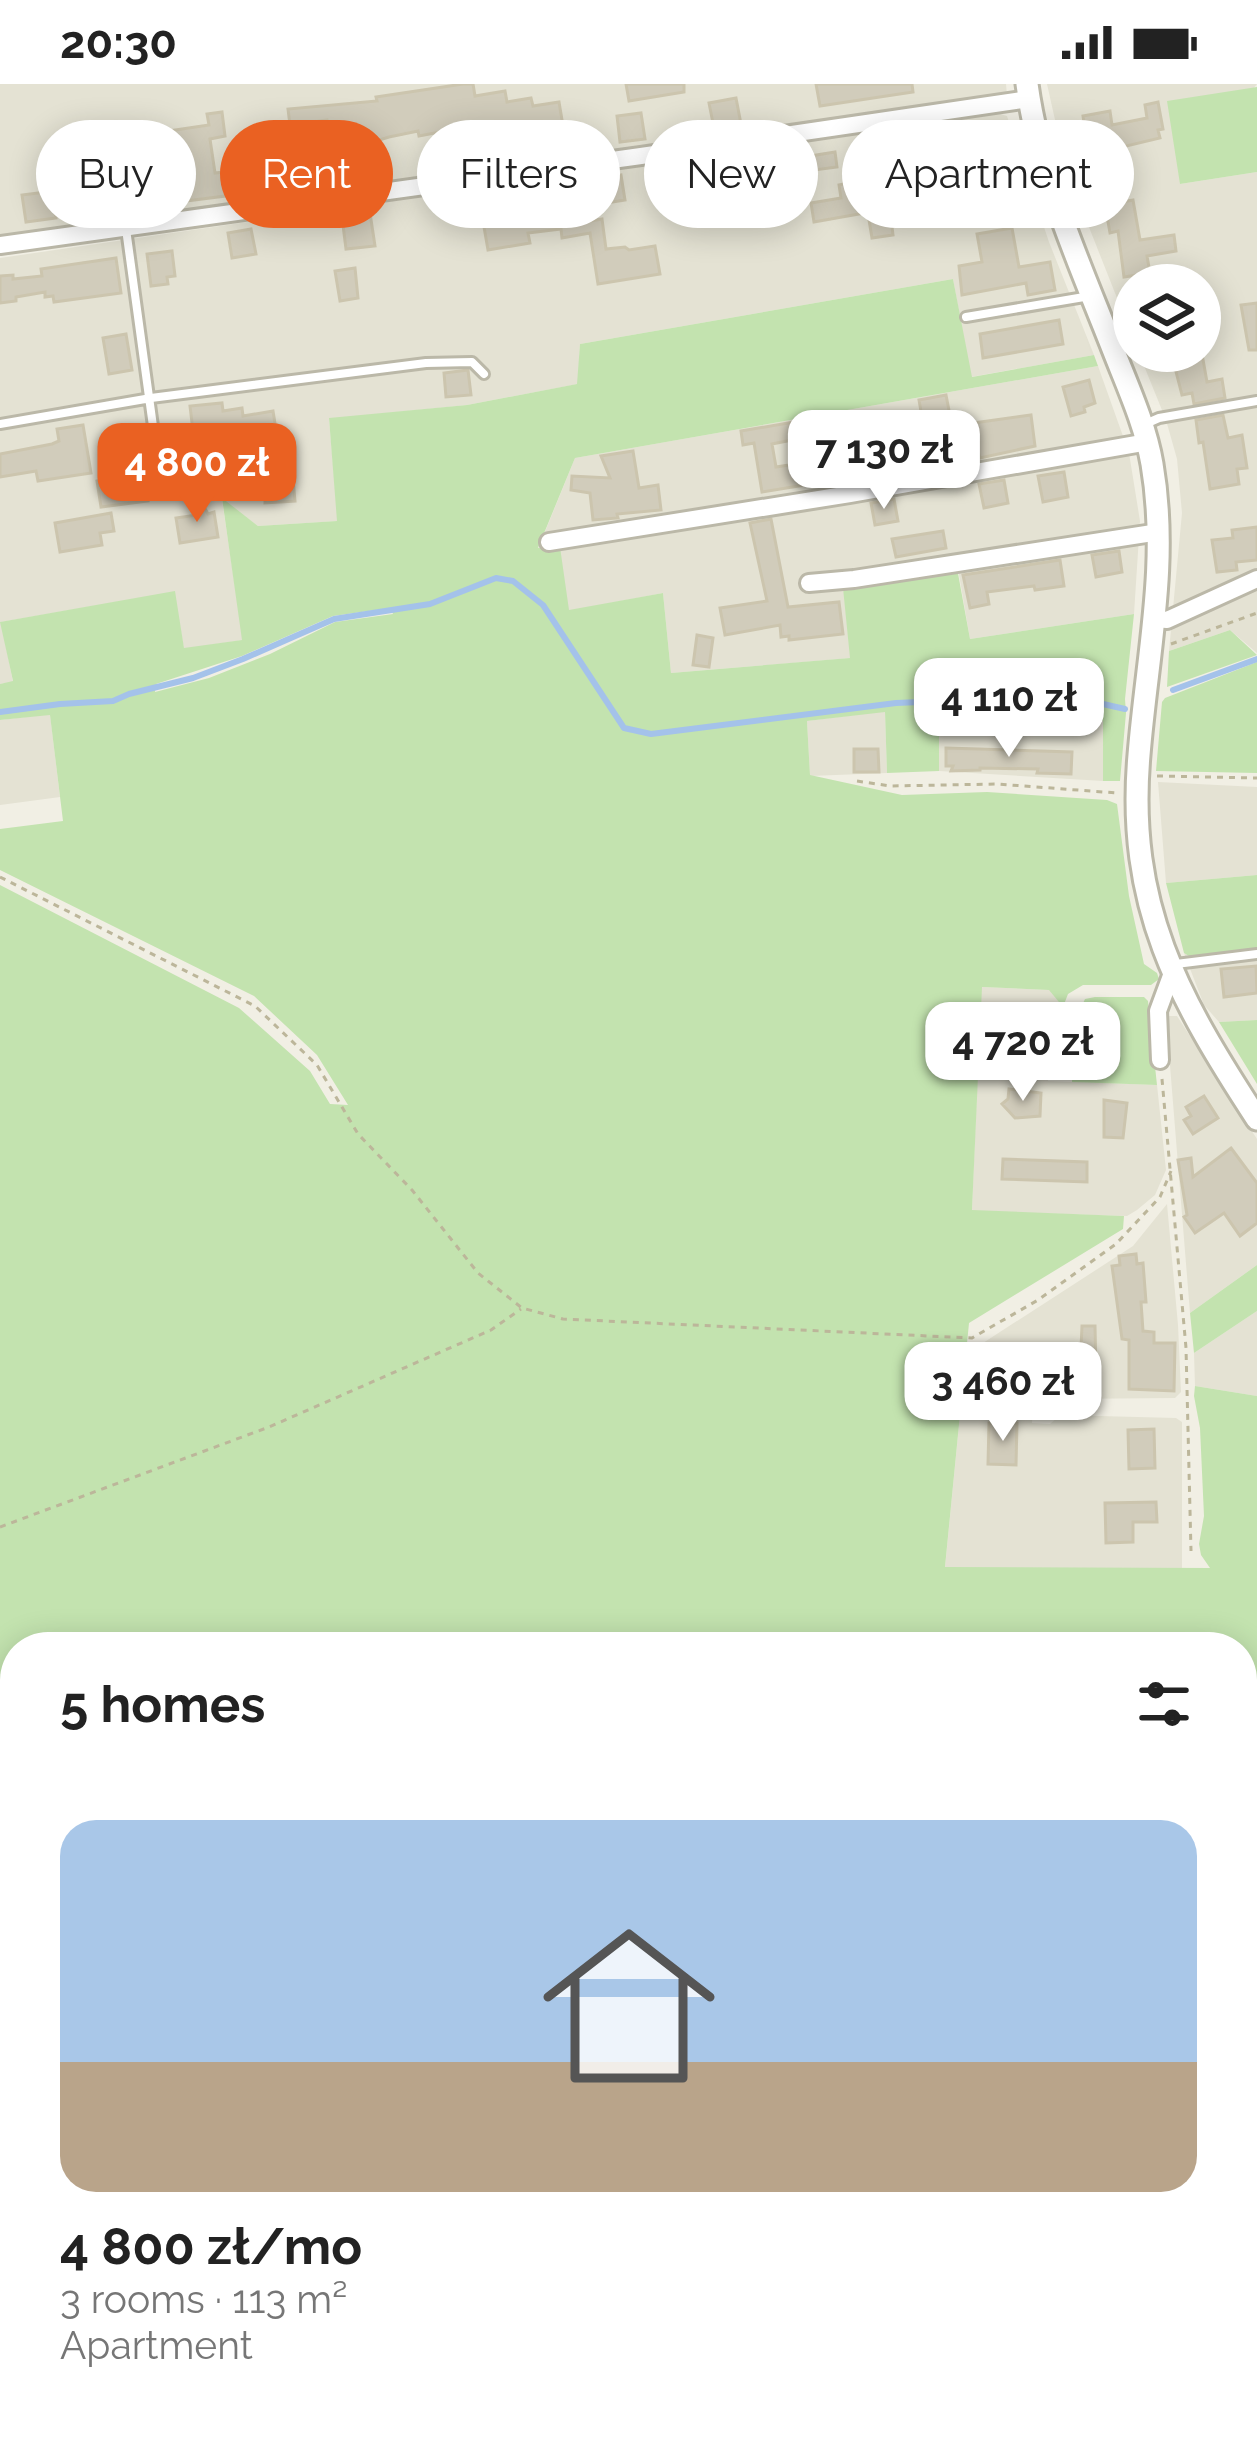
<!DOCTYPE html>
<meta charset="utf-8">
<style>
:root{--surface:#fff;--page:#f2f2f2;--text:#222;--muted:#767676;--accent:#ea6122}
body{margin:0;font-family:Raleway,sans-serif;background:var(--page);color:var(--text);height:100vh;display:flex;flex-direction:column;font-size:45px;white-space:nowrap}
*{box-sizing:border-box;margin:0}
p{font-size:39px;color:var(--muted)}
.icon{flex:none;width:66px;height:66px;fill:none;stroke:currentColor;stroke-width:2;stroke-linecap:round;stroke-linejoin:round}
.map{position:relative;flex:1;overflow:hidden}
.drawer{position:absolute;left:0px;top:1548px;width:1257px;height:807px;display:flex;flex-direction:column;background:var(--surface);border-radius:48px 48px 0 0;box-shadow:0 6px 30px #0003}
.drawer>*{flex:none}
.guide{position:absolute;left:36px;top:36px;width:1185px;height:108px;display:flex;gap:24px}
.fabs{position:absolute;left:1113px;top:180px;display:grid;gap:24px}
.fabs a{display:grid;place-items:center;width:108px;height:108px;border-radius:50%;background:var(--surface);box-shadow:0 6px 30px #0003;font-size:60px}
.price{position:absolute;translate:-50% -102px;padding:0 27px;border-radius:24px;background:#fff;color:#222;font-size:39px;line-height:78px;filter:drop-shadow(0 3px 6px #0008)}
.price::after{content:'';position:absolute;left:50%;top:72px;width:36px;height:27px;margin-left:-18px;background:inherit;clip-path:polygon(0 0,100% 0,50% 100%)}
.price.current{background:var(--accent);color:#fff}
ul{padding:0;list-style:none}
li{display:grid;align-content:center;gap:24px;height:636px;padding:0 60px}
li span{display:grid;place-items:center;height:372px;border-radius:36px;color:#555}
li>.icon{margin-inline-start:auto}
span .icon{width:216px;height:216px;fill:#fffc;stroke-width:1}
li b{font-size:51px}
h2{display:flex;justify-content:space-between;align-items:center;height:144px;padding:0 60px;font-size:51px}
.chip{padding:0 42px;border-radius:54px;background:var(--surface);box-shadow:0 6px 30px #0003;font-size:42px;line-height:108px}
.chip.current{background:var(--accent);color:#fff}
.status{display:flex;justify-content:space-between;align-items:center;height:84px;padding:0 60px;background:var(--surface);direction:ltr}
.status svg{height:33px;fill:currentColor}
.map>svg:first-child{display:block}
.residential{fill:#e4e2d3}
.green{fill:#c3e3af;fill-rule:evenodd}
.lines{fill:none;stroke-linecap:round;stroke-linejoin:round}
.stream{stroke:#a4c2ea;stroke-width:6}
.building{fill:#d1ccbb;stroke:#ccc5ae;stroke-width:3}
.service-casing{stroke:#bbb8a8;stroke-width:14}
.minor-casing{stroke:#bbb8a8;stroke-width:22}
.tertiary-casing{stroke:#bbb8a8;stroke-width:27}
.path{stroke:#bcb69a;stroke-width:3;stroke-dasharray:6 6;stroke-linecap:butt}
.service{stroke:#fff;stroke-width:8}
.minor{stroke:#fff;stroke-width:16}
.tertiary{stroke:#fff;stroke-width:21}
</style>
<div class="status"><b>20:30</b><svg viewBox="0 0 49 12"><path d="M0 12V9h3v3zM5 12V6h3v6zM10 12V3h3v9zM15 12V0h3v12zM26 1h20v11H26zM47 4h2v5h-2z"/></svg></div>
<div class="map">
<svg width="1257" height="2353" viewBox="0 0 1257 2353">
<rect width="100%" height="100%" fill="#f1efe4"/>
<!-- residential -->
<path class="residential" d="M0,0H1006L1007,11L0,153Z
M1047,0H1257L1180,100L1257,88V569L1230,546L1169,567L1182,429L1177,375L1166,336L1138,267H1200V201H1134V257L1066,85Z
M997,29L1007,32L1049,158L1094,271L971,293L953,195L580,260L578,300L467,321L329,335L338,437L258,442L222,416L243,556L184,565L174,508L1,538L13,598L0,600V174Z
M1098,282L1129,369L1140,437L1134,530L970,555L958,485L851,574L671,589L663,509L569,527L538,465L575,374Z
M885,627L887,689L810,692L807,637Z
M938,629L1103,637V697L939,687Z
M50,630L60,713L0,721V636Z
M1158,698L1257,703V791L1166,799Z
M1257,866V936L1219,938L1204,921L1184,869L1192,874Z
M981,903L1050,906L1063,923L1060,981L1049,991L1048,997L1157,1001L1166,1086L1155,1111L1137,1126L1127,1132L972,1127Z
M1166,932H1177L1257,1055V1181L1190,1229Z
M1167,1120L1178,1241L1181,1308L1175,1314L1061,1315L1051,1306L1034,1305L1032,1339L1050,1340L1060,1331L1176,1334L1182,1338V1484H945L966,1270L1133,1162Z
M1257,1227V1312L1195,1302L1194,1269Z"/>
<!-- green -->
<path class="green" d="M1257,3V88L1180,100L1167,17Z
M953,195L972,293L1094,271L1098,282L575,374L538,464L560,463L569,526L663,509L671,589L850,574L843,504L957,484L970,555L1134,530L1125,615L1126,629L1120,697H1103V637L939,629V687L887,689L885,628L807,637L810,691L902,711L987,708L1107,716L1117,720L1129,812L1144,880L1157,889L1159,895L1151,901H1083L1068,910L1063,923L1049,906L982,903L972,1126L1124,1132L1123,1145L969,1239L945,1483L1210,1484L1201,1471L1199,1460L1204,1432L1200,1344L1194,1312L1195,1302L1257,1312V2308L1247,2335H1242V1563H15V2340H1128L1126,2353H0V801L239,924L310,987L330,1020L348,1021L317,971L254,912L0,786V745L63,737L50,631L0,636V600L13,597L0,538L175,507L184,564L242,556L222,414L258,442L337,437L329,334L467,321L577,300L580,260ZM390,524L393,530L335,538L270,570L209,594L155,608L156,600L242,572L333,532Z
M1230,546L1257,571L1167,603L1169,567Z
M1257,578V689L1156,687L1162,618L1165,614Z
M1257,791V866L1192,874L1184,869L1166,799Z
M1095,913H1144L1148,917L1157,1001L1072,998L1074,939L1085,915Z
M1257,936V1000L1219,938Z
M1257,1181V1227L1194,1269L1190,1229Z"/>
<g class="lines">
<!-- stream -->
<path class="stream" d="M1173,606L1257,575
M0,628L60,620L113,617L129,610L193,594L243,575L334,535L430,520L496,494L513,497L543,521L624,644L651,650L896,619L1068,612L1125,625"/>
</g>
<!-- building -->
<path class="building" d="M463,0H473L475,12L505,7L507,18L531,14L533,22L559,18L563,42L470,58L473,78L450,82L445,47L419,52L418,47L389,53L379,56L383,92L186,117L179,62L150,65L148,50L209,41L207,30L222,28L225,52L210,55L215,89L241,86L242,78L258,76L255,62L282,58L284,71L331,66L327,36L290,41L288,25L377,17L376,13Z
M626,0H684V8L629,17Z
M816,0H912L913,8L820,22Z
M736,14L741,40L714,44L709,19Z
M1158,18L1163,45L1158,46L1160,54L1089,71L1083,32L1110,27L1112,41L1147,34L1145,21Z
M641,29L645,55L620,58L617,32Z
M1001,53L1002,74L978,76L976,54Z
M67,61L71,91L78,90L80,103L131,96V94L135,93L134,87L153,84L158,121L89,130L88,121L69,123L55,125L56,134L26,138L22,111L54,107L48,63Z
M912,63L916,91L885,95L882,68Z
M803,68L804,73L835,68L837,83L806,87L807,96L779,100L778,90L741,94L742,108L716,112L719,133L700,136L697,116L676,119L674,107L662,109L658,86L738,74L739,79Z
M621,91L625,116L606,119L602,94Z
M864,96L870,128L814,138L811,119L841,114L839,101Z
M488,113L492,136L469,139L466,116Z
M1133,116L1140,156L1174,151L1176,167L1147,172L1150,189L1124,193L1118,147L1110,149L1105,121Z
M588,123L590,137L602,135L606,165L625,163L629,166L655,162L660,190L598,200L590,149L562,154L561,145L528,149L530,159L488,166L483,137Z
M890,127L893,151L872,154L868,130Z
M370,129L375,162L346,165L342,133Z
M1012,144L1019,183L1050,178L1055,206L1028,211L1026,199L962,211L959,182L982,178L977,150Z
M251,145L256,170L232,174L228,149Z
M172,167L175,192L167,193L168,200L151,202L147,170Z
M116,174L121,209L54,218L53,212L45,213V208L16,213V217L0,219V192L13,191V195L42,192L41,185Z
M355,184L358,214L340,217L335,187Z
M1257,219V266H1249L1241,221Z
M1059,236L1063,260L983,274L980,250Z
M126,250L132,286L109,290L103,254Z
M1202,270L1207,298L1222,295L1225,314L1194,320L1192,309L1182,311L1173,276Z
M468,286L471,311L446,313L444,289Z
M1089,296L1095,319L1084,323L1085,328L1071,332L1063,303Z
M946,311L952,342L1031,331L1035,362L980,374L979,371L898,385V380L847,388L845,374L926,356L919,316Z
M222,319L223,327L242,324L243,332L273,327L278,358L243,363L242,350L211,353L210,344L193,347L190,322Z
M1223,331L1228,354L1242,351L1247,384L1237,385L1239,400L1210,405L1203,358L1199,359L1196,336Z
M794,338L797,355L772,360L776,383L802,379L805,401L762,408L754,359L743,361L741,347Z
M83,341L91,389L38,397L36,387L0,393V370L52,360L59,357L57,345Z
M633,367L639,404L658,401L661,426L617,430L618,434L593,436L590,409L571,406L572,392L610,394L601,372Z
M292,383L295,417L265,419L266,385Z
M1064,388L1068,413L1043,418L1038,392Z
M145,390L148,417L101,423L97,397Z
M1004,396L1008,419L984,424L979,400Z
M194,404L208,430L214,428L218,453L180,459L176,434L197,431Z
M894,415L898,437L875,441L871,419Z
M111,429L114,447L100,449L102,461L60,468L55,439Z
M771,435L788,523L839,518L843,550L789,556V552L781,553L780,541L725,551L720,524L767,517L750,439Z
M1257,443V476L1236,478L1237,486L1217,488L1212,456L1233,454L1232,446Z
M943,447L946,464L896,473L892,455Z
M1119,467L1122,488L1096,493L1092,471Z
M1060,476L1064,502L1035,506L1034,502L987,508L989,520L970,524L963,491Z
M697,551L713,554L709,583L693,581Z
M946,664L1072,668L1071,690L1037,689L1038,685L980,684V686L951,687L953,682H946Z
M854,665H878L879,688H854Z
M1256,882L1257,909L1224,913L1221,885Z
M1024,931L1030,940H1037L1038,962H1033V977H1015V962H1010V940H1018Z
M1009,1005L1041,1009L1040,1032L1015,1034L1002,1020L1008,1015Z
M1204,1012L1218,1034L1193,1050L1184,1036L1191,1032L1186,1023Z
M1104,1016L1127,1019L1123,1054L1104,1053Z
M1231,1064L1257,1099V1139L1240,1152L1224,1129L1195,1149L1184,1133L1187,1131L1178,1076L1191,1074L1193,1093Z
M1003,1075L1087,1078V1098L1002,1095Z
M1136,1170L1137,1180L1143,1179L1146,1218H1141L1143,1247L1154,1248V1259H1175L1174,1307L1129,1305V1256L1122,1255L1112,1182L1120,1181L1119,1172Z
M1082,1242H1095L1096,1290H1083V1294H1074V1301H1060V1294H1045L1044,1284L1041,1281L1042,1264H1081Z
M989,1339H1017L1016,1381L988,1380Z
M1154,1345L1155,1384L1129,1385L1128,1346Z
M1156,1418L1157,1438H1133V1458L1106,1459L1105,1419Z"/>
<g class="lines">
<!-- service casing -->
<g class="service-casing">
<path id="service" d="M126,145L159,386
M966,233L1090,212
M0,340L151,314L426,279L472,278L484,290
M1143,341L1159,334L1257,317
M1176,880L1257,870"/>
</g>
<!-- minor casing -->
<g class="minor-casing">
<path id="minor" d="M0,161L641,72L1029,15
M549,458L850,410L1148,358
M809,499L854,495L1159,448
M1155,535L1167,536L1257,495
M1160,976L1158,927L1172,889"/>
</g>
<!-- tertiary casing -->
<g class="tertiary-casing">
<path id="tertiary" d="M1027,0C1039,90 1078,176 1111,260C1126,299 1145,339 1152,380C1169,479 1147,572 1139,671C1126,821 1178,914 1257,1035"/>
</g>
<!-- path -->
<path class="path" d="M1171,560L1257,529
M1157,692L1257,694
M857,697L890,702L997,700L1117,709
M0,793L255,922L317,981L358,1050L412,1106L478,1189L522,1224L563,1235L972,1254L1038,1216L1116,1160L1160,1113L1171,1087
M1162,995L1186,1264L1191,1467
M0,1443L269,1343L491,1246L521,1225"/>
<!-- service -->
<use href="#service" class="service"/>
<!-- minor -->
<use href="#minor" class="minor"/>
<!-- tertiary -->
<use href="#tertiary" class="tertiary"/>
</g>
</svg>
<div class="fabs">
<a><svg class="icon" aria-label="layers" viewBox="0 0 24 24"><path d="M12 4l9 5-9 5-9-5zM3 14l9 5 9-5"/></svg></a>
</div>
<b class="price" style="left:884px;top:428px">7 130 zł</b>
<b class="price current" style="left:197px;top:441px">4 800 zł</b>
<b class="price" style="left:1009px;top:676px">4 110 zł</b>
<b class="price" style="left:1023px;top:1020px">4 720 zł</b>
<b class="price" style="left:1003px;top:1360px">3 460 zł</b>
<div class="guide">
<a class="chip">Buy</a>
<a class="chip current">Rent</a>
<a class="chip">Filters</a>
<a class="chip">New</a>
<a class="chip">Apartment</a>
</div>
<section class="drawer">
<h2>5 homes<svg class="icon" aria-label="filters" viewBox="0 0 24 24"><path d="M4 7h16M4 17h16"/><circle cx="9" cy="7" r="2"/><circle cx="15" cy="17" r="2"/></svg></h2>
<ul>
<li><span style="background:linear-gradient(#a9c7e8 65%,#b9a48a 0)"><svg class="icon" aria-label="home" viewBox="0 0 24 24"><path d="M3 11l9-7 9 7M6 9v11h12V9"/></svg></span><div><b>4 800 zł/mo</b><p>3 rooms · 113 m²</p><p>Apartment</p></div></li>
</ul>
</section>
</div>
